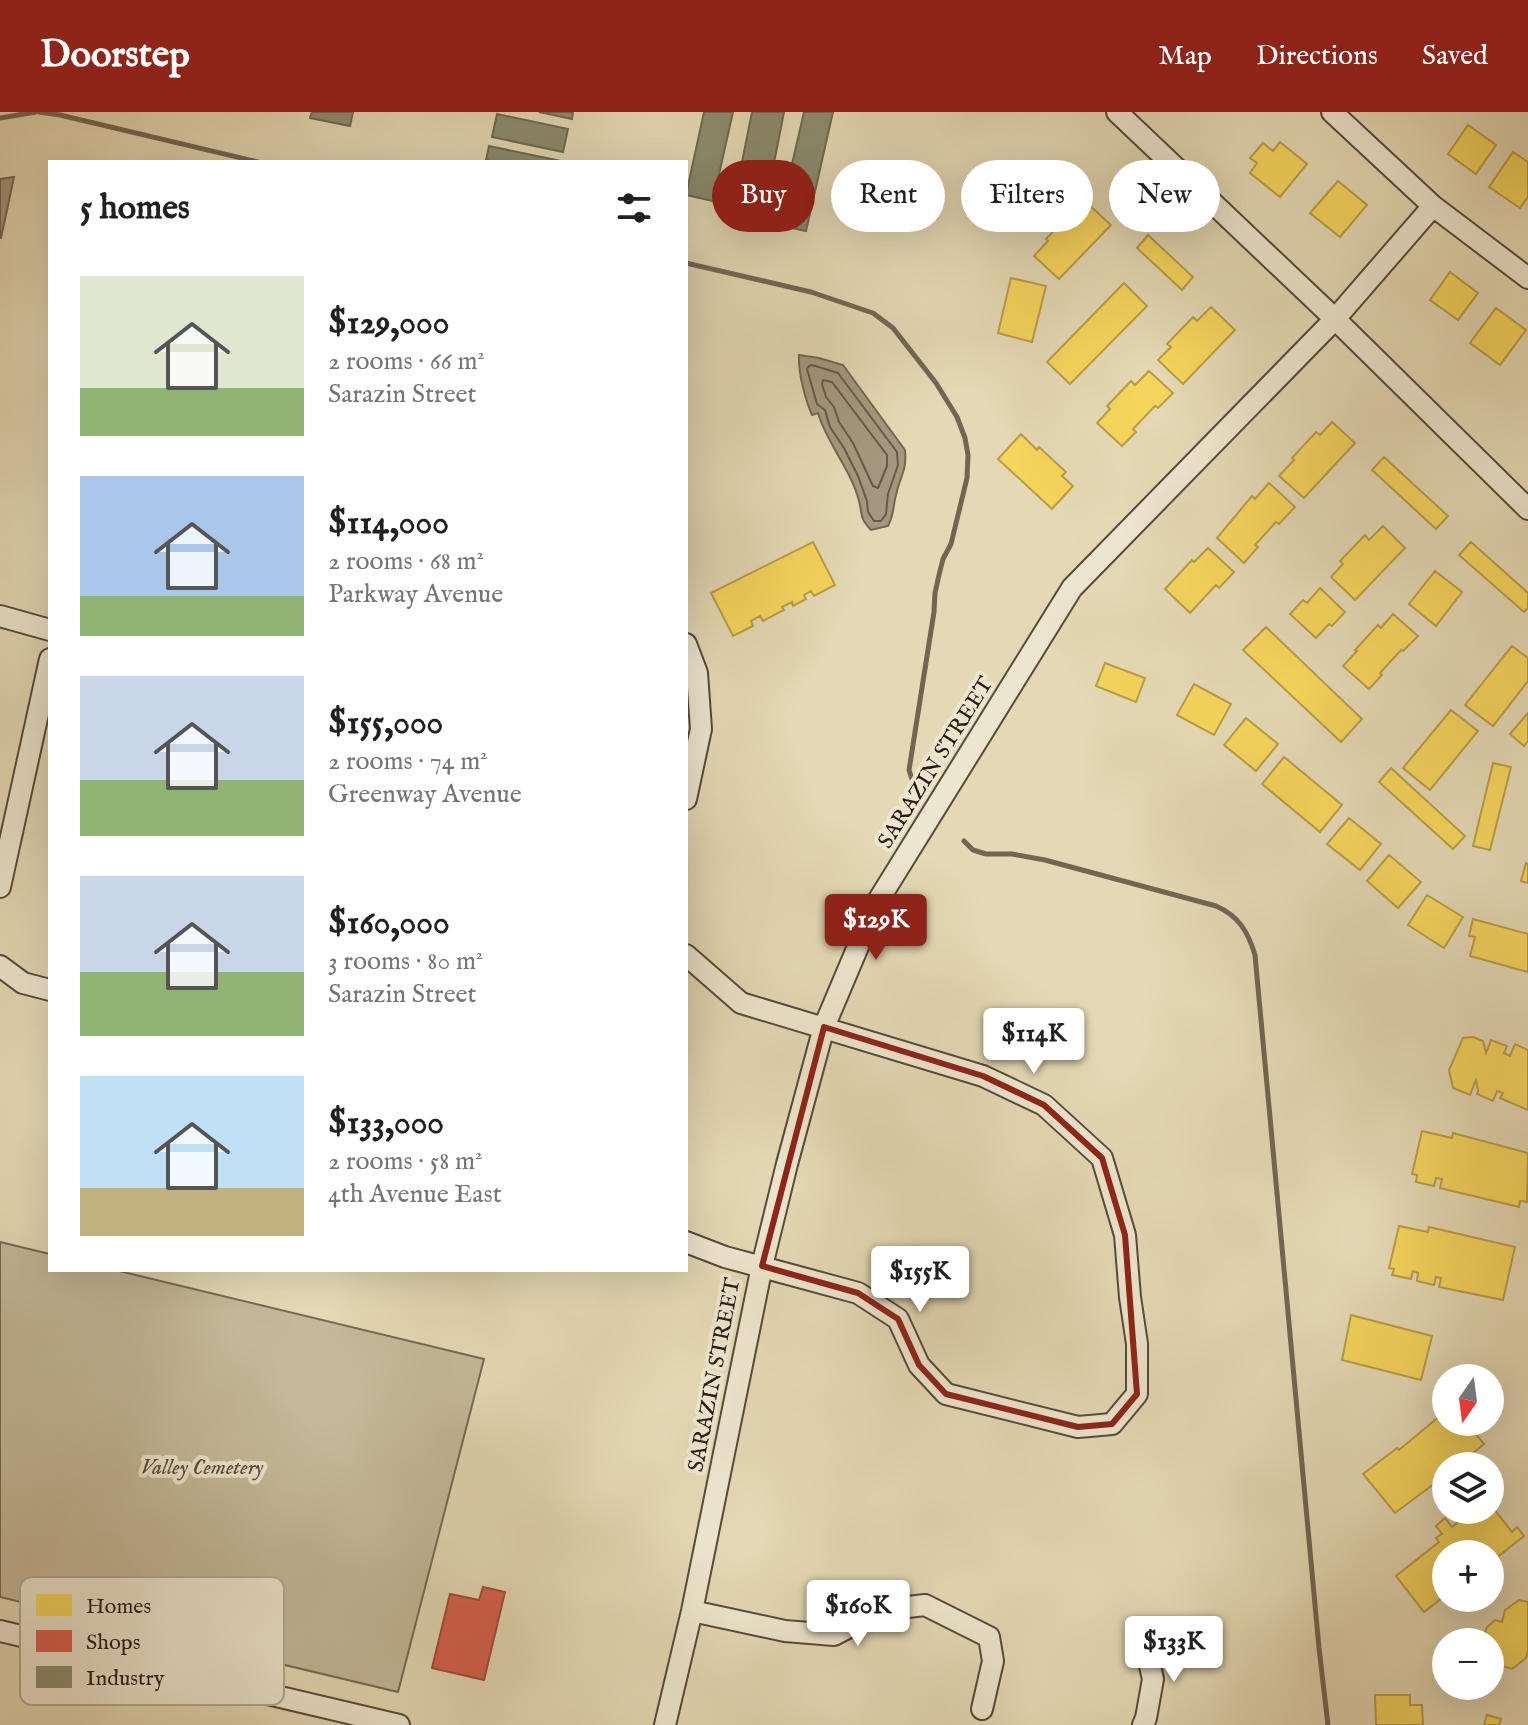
<!DOCTYPE html>
<meta charset="utf-8">
<style>
:root{--surface:#fff;--page:#f6f6f6;--text:#202124;--muted:#757577;--accent:#8f2418}
body{margin:0;font-family:"IM FELL English",serif;background:var(--page);color:var(--text);height:100vh;display:flex;flex-direction:column;font-size:30px;white-space:nowrap}
*{box-sizing:border-box;margin:0}
p{font-size:26px;color:var(--muted)}
.icon{flex:none;width:44px;height:44px;fill:none;stroke:currentColor;stroke-width:2;stroke-linecap:round;stroke-linejoin:round}
.map{position:relative;flex:1;overflow:hidden}
.drawer{position:absolute;left:48px;top:48px;width:640px;height:1112px;display:flex;flex-direction:column;background:var(--surface);border-radius:0px;box-shadow:0 8px 32px #0002}
.drawer>*{flex:none}
.hud{position:absolute;left:712px;top:48px;width:696px;height:72px;display:flex;gap:16px}
.needle{width:52px;rotate:194deg}
.controls{position:absolute;left:1432px;top:1252px;display:grid;gap:16px}
.controls a{display:grid;place-items:center;width:72px;height:72px;border-radius:50%;background:var(--surface);box-shadow:0 8px 32px #0002;font-size:40px}
.price{position:absolute;translate:-50% -68px;padding:0 18px;border-radius:8px;background:#fff;color:#222;font-size:26px;line-height:52px;filter:drop-shadow(0 2px 4px #0008)}
.price::after{content:'';position:absolute;left:50%;top:48px;width:24px;height:18px;margin-left:-12px;background:inherit;clip-path:polygon(0 0,100% 0,50% 100%)}
.price.current{background:var(--accent);color:#fff}
ul{padding:0;list-style:none}
li{display:flex;align-items:center;gap:24px;height:200px;padding:0 32px}
li span{display:grid;place-items:center;flex:none;width:224px;height:160px;border-radius:0px;color:#555}
li>.icon{margin-inline-start:auto}
span .icon{width:96px;height:96px;fill:#fffc;stroke-width:1}
li b{font-size:34px}
h2{display:flex;justify-content:space-between;align-items:center;height:96px;padding:0 32px;font-size:34px}
.tag{padding:0 28px;border-radius:36px;background:var(--surface);box-shadow:0 8px 32px #0002;font-size:28px;line-height:72px}
.tag.current{background:var(--accent);color:#fff}
header{display:flex;align-items:center;gap:48px;box-sizing:border-box;height:112px;padding:0 40px;background:var(--accent);color:#fff}
header strong{font-size:38px}
nav{display:flex;gap:44px;margin-inline-start:auto;font-size:28px}
.map>svg:first-child{display:block}
.green{fill:#c4b999;stroke:#756a57;stroke-width:2}
.water{fill:#a3987e;stroke:#716654;stroke-width:2}
.homes{fill:#f6d55c;stroke:#b89d47;stroke-width:2}
.shops{fill:#d6604d;stroke:#a14b3c;stroke-width:2}
.industry{fill:#8c8c6e;stroke:#6d6a53;stroke-width:2}
.lines{fill:none;stroke-linecap:round;stroke-linejoin:round}
.shore{stroke:#645a4a;stroke-width:2}
.stream{stroke:#716654;stroke-width:5}
.minor-casing{stroke:#564a3d;stroke-width:24}
.minor{stroke:#ede6ce;stroke-width:20}
.marked{fill:none;stroke:#8f2418;stroke-width:6;stroke-linejoin:round}
.labels{text-anchor:middle;dominant-baseline:central;stroke-width:8;stroke-linejoin:round;paint-order:stroke}
.street-label{font-size:22px;fill:#261b15;stroke:#ede6ce}
.park-label{font-size:22px;font-style:italic;fill:#554a3d;stroke:#ede6ce}
.key{fill:#ede6ce;stroke:#b1a996;stroke-width:2}
.key-label{font-size:22px;fill:#261b15}
</style>
<header>
<strong>Doorstep</strong>
<nav><a>Map</a><a>Directions</a><a>Saved</a></nav>
</header>
<div class="map">
<svg width="1528" height="1613" viewBox="0 0 1528 1613">
<rect width="100%" height="100%" fill="#e4d9b4"/>
<filter id="stains"><feTurbulence type="fractalNoise" baseFrequency=".0025" numOctaves="4"/><feColorMatrix values="0 0 0 0 .2 0 0 0 0 .09 0 0 0 0 .02 0 0 0 .5 -.17"/></filter>
<radialGradient id="worn" r=".72"><stop offset=".6" stop-color="#630" stop-opacity="0"/><stop offset="1" stop-color="#630" stop-opacity=".3"/></radialGradient>
<!-- green -->
<path class="green" d="M0,1130L50,1142V1158H115L484,1247L398,1580L0,1485Z"/>
<!-- water -->
<path class="water" d="M14,65L1,126H0V67Z
M799,243L819,246L843,253L905,338C907,360 900,363 896,383C893,394 894,403 888,414L871,418C859,405 863,404 859,389C851,357 827,332 818,301L812,303C805,287 798,260 799,243Z"/>
<!-- homes -->
<path class="homes" d="M1468,13L1496,33L1476,62L1448,42Z
M1280,30L1307,52L1280,85L1250,61L1257,51L1250,46L1263,31L1273,39Z
M1513,40L1528,50V85L1520,96L1489,75Z
M1338,69L1367,93L1340,125L1310,101Z
M1087,91L1111,113L1059,167L1034,144L1048,129L1046,127L1070,102L1074,105Z
M1148,123L1193,165L1182,178L1137,136Z
M1450,160L1478,181L1458,208L1430,188Z
M1011,166L1046,174L1032,230L998,221Z
M1124,171L1147,194L1070,272L1047,250Z
M1211,195L1235,218L1183,272L1158,248L1171,235L1167,232L1193,205L1197,209Z
M1496,196L1526,218L1500,253L1470,231Z
M1149,259L1173,281L1158,296L1155,294L1133,317L1136,320L1122,334L1097,311L1110,297L1107,294L1131,269L1135,273Z
M1332,310L1355,331L1304,386L1279,364L1294,348L1292,346L1316,320L1320,323Z
M1021,322L1037,338L1039,335L1066,360L1062,364L1073,374L1052,397L998,347Z
M1384,345L1448,404L1436,417L1372,358Z
M1269,371L1295,395L1279,412L1276,410L1255,433L1258,435L1244,451L1217,426L1252,384L1255,387Z
M1383,414L1405,436L1355,488L1331,465L1343,452L1340,449L1365,423L1369,428Z
M813,430L835,473L814,484L811,479L804,483L806,487L793,494L792,490L782,495L784,498L763,509L760,504L751,509L753,514L733,524L711,481Z
M1471,430L1528,481V496L1524,500L1459,443Z
M1208,436L1234,460L1219,476L1216,473L1190,501L1165,477L1192,448L1194,450Z
M1435,459L1462,480L1436,514L1409,492Z
M1320,476L1345,500L1332,514L1329,512L1316,526L1290,502L1303,488L1307,491Z
M1393,502L1418,524L1403,539L1401,538L1380,561L1382,563L1369,577L1343,554L1357,539L1355,538L1378,513L1381,516Z
M1266,515L1362,607L1341,630L1243,538Z
M1512,534L1528,546V569L1493,614L1465,593Z
M1105,551L1145,566L1136,590L1096,574Z
M1194,572L1231,592L1214,623L1177,603Z
M1451,598L1478,619L1430,678L1403,656Z
M1528,601V629L1524,634L1510,622Z
M1246,606L1278,632L1256,659L1224,633Z
M1284,645L1342,693L1320,720L1262,672Z
M1493,651L1511,655L1490,738L1473,734Z
M1391,656L1465,724L1453,737L1379,670Z
M1349,706L1381,732L1360,758L1327,732Z
M1389,743L1421,770L1398,796L1367,769Z
M1526,751L1528,752V771L1521,769Z
M1427,783L1463,805L1444,836L1408,813Z
M1473,807L1528,822V860L1470,844L1475,825L1469,824Z
M1473,925L1483,929L1486,941L1491,928L1507,934L1504,941L1510,944L1515,932L1528,938V998L1500,986L1503,981L1497,979L1493,989L1477,982L1478,979L1476,968L1470,983L1453,976L1449,958L1463,926Z
M1422,1019L1452,1026L1453,1021L1528,1041L1527,1090L1520,1089L1519,1095L1440,1076L1442,1067L1436,1066L1434,1074L1416,1070L1417,1063L1412,1062Z
M1399,1114L1428,1120L1429,1115L1515,1135L1503,1188L1439,1175L1441,1166L1436,1165L1434,1173L1417,1169L1418,1161L1413,1159L1411,1167L1392,1163L1394,1157L1389,1156Z
M1351,1203L1432,1224L1421,1268L1342,1248Z
M1446,1299V1310H1466L1484,1332L1457,1354H1446V1363L1395,1401L1363,1362L1397,1336L1399,1338Z
M1490,1392L1512,1420L1517,1415L1524,1424L1490,1451V1442H1446V1483L1424,1500L1396,1464L1439,1430L1436,1426L1442,1422L1436,1414L1445,1406L1452,1415L1463,1406L1465,1409L1479,1398H1490Z
M1519,1488L1528,1490V1539L1526,1546L1512,1557L1502,1554L1490,1540V1530H1487V1528L1484,1524L1487,1515L1495,1508L1502,1510L1505,1498Z
M1375,1583H1410V1593H1422L1423,1613H1376Z
M1487,1603L1501,1607L1499,1613H1484Z"/>
<!-- shops -->
<path class="shops" d="M483,1475L505,1480L484,1568L432,1556L450,1482L479,1488Z"/>
<!-- industry -->
<path class="industry" d="M312,0H353L350,14L310,6Z
M539,0H573L572,7Z
M704,0H733L713,89L686,83Z
M752,0H784L764,102L733,95Z
M804,0H833L806,119L778,113Z
M497,2L568,17L563,40L492,25Z
M489,34L561,49L496,50L486,48Z"/>
<g class="lines">
<!-- shore -->
<path class="shore" d="M812,253L838,261L897,340L898,353L888,382L886,402L881,409H874L868,400L867,389L858,364L844,336L830,315L825,298L817,292L807,257L809,254Z
M823,268L832,270L887,343V354L878,376L873,374L853,331L839,310L834,295L826,285L822,272Z"/>
<!-- stream -->
<path class="stream" d="M39,0L60,3L258,50
M0,6L36,0
M686,151L811,180L873,201L893,216L936,271L957,305L965,326L968,343L967,366L951,432L943,447L939,463L935,481L934,500L909,658L913,670L917,674
M964,729L973,738L986,742H1012L1045,748L1216,794C1239,804 1248,820 1255,843L1319,1536L1328,1613"/>
<!-- minor casing -->
<g class="minor-casing">
<path id="minor" d="M1117,0L1335,207L1528,397
M1332,0L1433,94L1528,166
M0,504L50,518
M686,532L697,561L701,617L686,687
M0,775L50,547
M686,843L741,891L983,964L1044,993L1102,1046L1125,1123L1130,1185L1137,1232V1282L1112,1312L1078,1315L946,1282L919,1253L898,1207L858,1181L725,1145L686,1130
M0,854L23,871L50,878
M692,1499L785,1519L834,1523L882,1498L925,1493L989,1525L993,1549L982,1597
M0,1519L399,1613
M665,1613L692,1499L762,1154L787,1052L824,915L876,792L1072,476L1335,207L1433,94
M1143,1613L1146,1606L1153,1567L1143,1525"/>
</g>
<!-- minor -->
<use href="#minor" class="minor"/>
</g>
<!-- marked area -->
<path class="marked" d="M824,915L983,964L1044,993L1102,1046L1125,1123L1137,1282L1112,1312L1078,1315L946,1282L919,1253L898,1207L858,1181L762,1154Z"/>
<g class="labels">
<!-- street labels -->
<g class="street-label">
<text transform="translate(936 651) rotate(-58)">SARAZIN STREET</text>
<text transform="translate(715 1263) rotate(-79)">SARAZIN STREET</text>
</g>
<!-- park labels -->
<g class="park-label">
<text x="202" y="1356">Valley Cemetery</text>
</g>
</g>
<!-- legend -->
<rect x="20" y="1465" width="264" height="128" rx="12" class="key"/>
<rect x="36" y="1482" width="36" height="22" fill="#f6d55c"/>
<rect x="36" y="1518" width="36" height="22" fill="#d6604d"/>
<rect x="36" y="1554" width="36" height="22" fill="#8c8c6e"/>
<g class="key-label">
<text x="86" y="1501">Homes</text>
<text x="86" y="1537">Shops</text>
<text x="86" y="1573">Industry</text>
</g>
<rect width="100%" height="100%" filter="url(#stains)"/>
<rect width="100%" height="100%" fill="url(#worn)"/>
</svg>
<div class="controls">
<a><svg class="needle" viewBox="-14 -14 28 28"><path d="M0-13l5 13h-10z" fill="#e53935"/><path d="M0 13l5-13h-10z" fill="#757577"/></svg></a>
<a><svg class="icon" aria-label="layers" viewBox="0 0 24 24"><path d="M12 4l9 5-9 5-9-5zM3 14l9 5 9-5"/></svg></a>
<a>+</a>
<a>−</a>
</div>
<b class="price current" style="left:876px;top:850px">$129K</b>
<b class="price" style="left:1034px;top:964px">$114K</b>
<b class="price" style="left:920px;top:1202px">$155K</b>
<b class="price" style="left:858px;top:1536px">$160K</b>
<b class="price" style="left:1174px;top:1572px">$133K</b>
<div class="hud">
<a class="tag current">Buy</a>
<a class="tag">Rent</a>
<a class="tag">Filters</a>
<a class="tag">New</a>
</div>
<section class="drawer">
<h2>5 homes<svg class="icon" aria-label="filters" viewBox="0 0 24 24"><path d="M4 7h16M4 17h16"/><circle cx="9" cy="7" r="2"/><circle cx="15" cy="17" r="2"/></svg></h2>
<ul>
<li><span style="background:linear-gradient(#dfe7d0 70%,#8fb573 0)"><svg class="icon" aria-label="home" viewBox="0 0 24 24"><path d="M3 11l9-7 9 7M6 9v11h12V9"/></svg></span><div><b>$129,000</b><p>2 rooms · 66 m²</p><p>Sarazin Street</p></div></li>
<li><span style="background:linear-gradient(#a9c7e8 75%,#8fb573 0)"><svg class="icon" aria-label="home" viewBox="0 0 24 24"><path d="M3 11l9-7 9 7M6 9v11h12V9"/></svg></span><div><b>$114,000</b><p>2 rooms · 68 m²</p><p>Parkway Avenue</p></div></li>
<li><span style="background:linear-gradient(#c9d6e8 65%,#8fb573 0)"><svg class="icon" aria-label="home" viewBox="0 0 24 24"><path d="M3 11l9-7 9 7M6 9v11h12V9"/></svg></span><div><b>$155,000</b><p>2 rooms · 74 m²</p><p>Greenway Avenue</p></div></li>
<li><span style="background:linear-gradient(#c9d6e8 60%,#8fb573 0)"><svg class="icon" aria-label="home" viewBox="0 0 24 24"><path d="M3 11l9-7 9 7M6 9v11h12V9"/></svg></span><div><b>$160,000</b><p>3 rooms · 80 m²</p><p>Sarazin Street</p></div></li>
<li><span style="background:linear-gradient(#bfe0f5 70%,#c2b280 0)"><svg class="icon" aria-label="home" viewBox="0 0 24 24"><path d="M3 11l9-7 9 7M6 9v11h12V9"/></svg></span><div><b>$133,000</b><p>2 rooms · 58 m²</p><p>4th Avenue East</p></div></li>
</ul>
</section>
</div>
